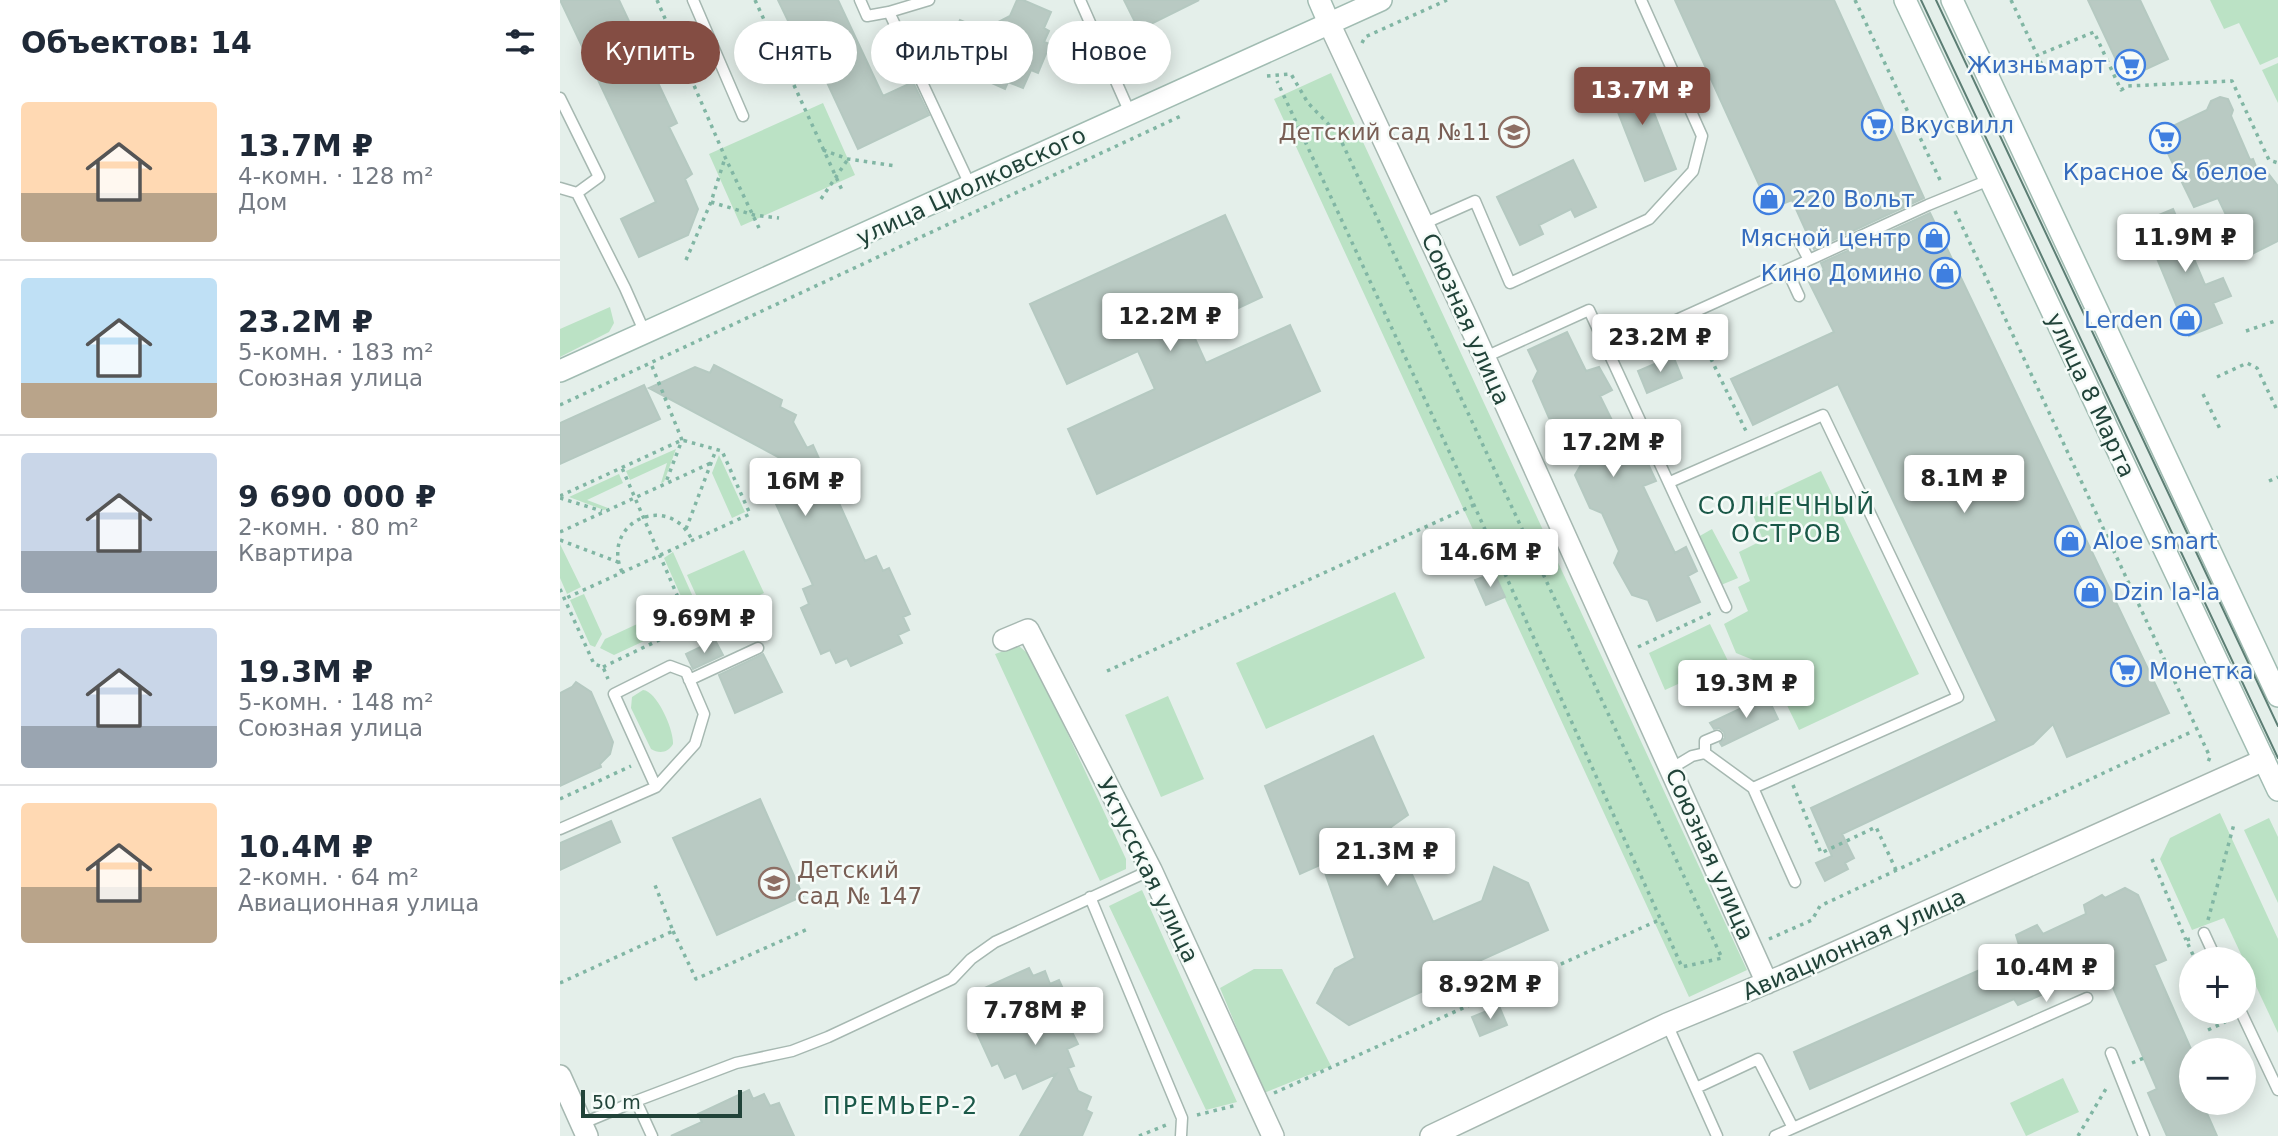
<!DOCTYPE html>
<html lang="ru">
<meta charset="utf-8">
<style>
:root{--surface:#fff;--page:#f2f2f3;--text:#1f2937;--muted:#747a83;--line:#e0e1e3;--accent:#844d43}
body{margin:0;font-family:"DejaVu Sans",sans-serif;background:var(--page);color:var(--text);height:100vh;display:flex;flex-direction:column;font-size:26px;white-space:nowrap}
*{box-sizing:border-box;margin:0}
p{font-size:23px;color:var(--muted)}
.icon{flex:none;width:38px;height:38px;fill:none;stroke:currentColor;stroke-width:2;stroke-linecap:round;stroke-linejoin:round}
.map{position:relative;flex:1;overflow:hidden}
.panel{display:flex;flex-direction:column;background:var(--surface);width:560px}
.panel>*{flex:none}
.top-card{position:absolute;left:21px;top:21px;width:665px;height:63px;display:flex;gap:14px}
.tools{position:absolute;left:1619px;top:947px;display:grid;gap:14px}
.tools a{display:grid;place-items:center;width:77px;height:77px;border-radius:50%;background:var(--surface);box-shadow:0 4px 18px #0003;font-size:35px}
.scale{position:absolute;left:21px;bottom:18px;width:161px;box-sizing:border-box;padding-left:7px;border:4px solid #214339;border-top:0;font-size:19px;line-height:24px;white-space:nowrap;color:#214339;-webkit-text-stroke:5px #f5fbf8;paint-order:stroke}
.price{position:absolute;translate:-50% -60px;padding:0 16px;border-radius:7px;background:#fff;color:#222;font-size:23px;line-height:46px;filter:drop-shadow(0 2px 4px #0008)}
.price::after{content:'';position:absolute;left:50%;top:42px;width:21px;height:16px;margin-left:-10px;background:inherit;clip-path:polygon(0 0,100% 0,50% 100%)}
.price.selected{background:var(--accent);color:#fff}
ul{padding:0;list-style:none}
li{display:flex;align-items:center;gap:21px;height:175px;padding:0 21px}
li+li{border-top:2px solid var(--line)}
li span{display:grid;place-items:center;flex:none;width:196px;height:140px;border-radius:7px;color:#555}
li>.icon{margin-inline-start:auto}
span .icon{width:84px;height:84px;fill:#fffc;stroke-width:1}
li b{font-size:30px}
h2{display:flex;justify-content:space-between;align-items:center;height:84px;padding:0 21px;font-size:30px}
.tag{padding:0 24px;border-radius:32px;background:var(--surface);box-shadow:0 4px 18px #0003;font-size:24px;line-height:63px}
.tag.selected{background:var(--accent);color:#fff}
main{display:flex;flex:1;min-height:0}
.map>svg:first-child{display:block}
.green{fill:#bbe2c5}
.building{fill:#b9cac3;stroke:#b5c9c1;stroke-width:2}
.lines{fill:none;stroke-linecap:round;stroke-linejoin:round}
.lane-casing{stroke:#a6b8b1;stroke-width:13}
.street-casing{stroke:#a6b8b1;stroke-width:24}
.secondary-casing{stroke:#a1bcb2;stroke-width:24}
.path{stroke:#81b6a4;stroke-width:3.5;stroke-dasharray:3.5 5;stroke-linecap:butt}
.lane{stroke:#fff;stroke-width:10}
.street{stroke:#fff;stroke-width:21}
.secondary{stroke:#fff;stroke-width:21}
.tram{stroke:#5c7e74;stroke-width:2}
.labels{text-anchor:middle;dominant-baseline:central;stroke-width:5;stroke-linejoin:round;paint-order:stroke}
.shop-label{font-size:23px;fill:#366cbe;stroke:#f5fbf8;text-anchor:start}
.education-label{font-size:23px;fill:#785e54;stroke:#f5fbf8;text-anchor:end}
.street-label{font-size:23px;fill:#214339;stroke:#f5fbf8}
.neighbourhood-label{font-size:24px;letter-spacing:2px;fill:#1a5848;stroke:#f5fbf8}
</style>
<main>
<section class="panel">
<h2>Объектов: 14<svg class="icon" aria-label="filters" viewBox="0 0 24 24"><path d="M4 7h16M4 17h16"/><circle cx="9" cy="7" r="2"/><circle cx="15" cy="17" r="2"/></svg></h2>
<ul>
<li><span style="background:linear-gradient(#ffd9b3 65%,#b9a48a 0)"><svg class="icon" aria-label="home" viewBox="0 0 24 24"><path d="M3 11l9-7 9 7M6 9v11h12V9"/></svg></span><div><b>13.7M ₽</b><p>4-комн. · 128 m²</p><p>Дом</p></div></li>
<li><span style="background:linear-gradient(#bfe0f5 75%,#b9a48a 0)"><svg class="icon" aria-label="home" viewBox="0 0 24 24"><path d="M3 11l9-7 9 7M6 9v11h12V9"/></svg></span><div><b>23.2M ₽</b><p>5-комн. · 183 m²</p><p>Союзная улица</p></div></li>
<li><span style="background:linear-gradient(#c9d6e8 70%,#9aa5b1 0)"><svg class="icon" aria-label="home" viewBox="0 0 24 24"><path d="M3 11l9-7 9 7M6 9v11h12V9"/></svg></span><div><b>9 690 000 ₽</b><p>2-комн. · 80 m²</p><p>Квартира</p></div></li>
<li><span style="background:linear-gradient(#c9d6e8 70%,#9aa5b1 0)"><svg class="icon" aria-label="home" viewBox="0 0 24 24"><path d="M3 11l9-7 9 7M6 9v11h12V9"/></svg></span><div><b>19.3M ₽</b><p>5-комн. · 148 m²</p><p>Союзная улица</p></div></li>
<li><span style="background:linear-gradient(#ffd9b3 60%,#b9a48a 0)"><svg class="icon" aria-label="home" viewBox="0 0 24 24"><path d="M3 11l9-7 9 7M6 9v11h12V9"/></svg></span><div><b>10.4M ₽</b><p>2-комн. · 64 m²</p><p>Авиационная улица</p></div></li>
</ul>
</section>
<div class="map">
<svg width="1718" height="1136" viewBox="0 0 1718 1136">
<rect width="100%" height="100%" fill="#e4efea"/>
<!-- green -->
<path class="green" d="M1650,0H1718V57L1700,65L1679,23L1664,29Z
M1718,63V103L1702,70Z
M771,73L1187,970L1129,997L714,99Z
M263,103L295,175L181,226L149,154Z
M50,307L54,323L49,332L0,357V329Z
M116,449L104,482L101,483L107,463L70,480L66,471Z
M159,455L185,512L172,518L152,473Z
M1261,471L1359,674L1239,730L1208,666L1176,653L1164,624L1188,611L1178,587L1190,581L1179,552L1203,540L1189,505Z
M59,474L63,483L27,500L48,508L44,510L9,497Z
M1152,529L1178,578L1161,585L1138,537Z
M0,544L21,587L7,594L0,578Z
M184,550L204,593L147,619L127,575Z
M113,552L141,615L131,619L104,558Z
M835,592L865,658L706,729L676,663Z
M24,594L42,634L35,647L30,645L10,600Z
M118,605L125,622L54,655L40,648L45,639Z
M1150,624L1168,661L1105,690L1089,653Z
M459,646L472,657L566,859V869L540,881L435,654Z
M83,690C97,691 114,730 113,744C108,753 99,754 91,749L71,708L72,697Z
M608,696L644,779L601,797L565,715Z
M1660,813L1718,939V1033L1664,918L1632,930L1600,859L1610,838Z
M1709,818L1718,837V903L1684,830Z
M582,890L677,1102L646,1110L549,906Z
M694,969H722L771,1066L704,1093L660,988Z
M1503,1078L1519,1112L1466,1136L1450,1103Z"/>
<!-- building -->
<path class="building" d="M0,0H59L117,123L109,127L132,174L125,179L138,209L128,235L79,257L61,219L96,202Z
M218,0H278L323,96L353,82L369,115L298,149L251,48L243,52Z
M457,0H463L491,12L484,28L489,31L484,42L490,44L478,73L471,70L463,88L448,82L445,89L416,76L418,72L405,66L408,59L392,53L398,39L392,37L400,20L423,30L450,16Z
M564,0H639L579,30Z
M1115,0H1274L1364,198L1254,249L1232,200L1210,209Z
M1528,0H1580L1608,59L1565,79Z
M1078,72L1116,169L1085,181L1047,84Z
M1660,97L1668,99L1673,110L1671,116L1690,160L1693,159L1699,174L1707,172L1718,186V241L1686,257L1658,198L1634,207L1598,133L1647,110L1651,101Z
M1013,160L1036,207L1015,217L1011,209L979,225L983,234L960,245L937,197Z
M1613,209L1645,285L1663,278L1671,296L1653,303L1662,323L1629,336L1582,222Z
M1370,213L1609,713L1507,757L1493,724L1473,744L1282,834L1294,858L1285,863L1288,869L1265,881L1256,863L1272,856L1251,808L1437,721L1278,384L1193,425L1171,379L1274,332L1247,278L1264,270L1261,263Z
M665,215L702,297L631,330L646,363L730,325L760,391L537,494L508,429L595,389L578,351L507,384L470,304Z
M1007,332L1026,371L1039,367L1052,390L1040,396L1072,461L1084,455L1096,481L1083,486L1115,553L1126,547L1137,571L1128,576L1140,602L1097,621L1088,600L1072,595L1054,563L1059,551L1042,513L1030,508L1015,475L1022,463L1003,423L989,418L973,381L978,371L968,350Z
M1113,356L1122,378L1087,393L1078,371Z
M154,365L222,400L220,407L236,415L233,422L247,448L253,445L305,561L316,556L323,571L329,568L350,614L343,617L349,630L338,635L342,643L291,666L287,658L276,663L270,650L261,654L241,608L249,604L243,589L253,585L200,469L222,459L89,388L135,367L150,373Z
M84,385L100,419L0,464V423Z
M934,573L945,597L926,605L915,580Z
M155,640L163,655L133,669L126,654Z
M203,654L222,692L175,713L159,675Z
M16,682L31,692L53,742L50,754L40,764L41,767L0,786V693L12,687Z
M1207,696L1218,719L1162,746L1160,743L1165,738L1164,732L1159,728L1154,729L1150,723Z
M813,736L848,815L831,827L873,922L922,901L934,867L968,883L988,930L901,969L886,999L863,991L789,1025L757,1003L775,969L795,958L762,864L740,874L705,786Z
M200,799L243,896L157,935L113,838Z
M51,821L60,842L0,870V843Z
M1565,888L1578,895L1606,960L1594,965L1631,1049V1102H1642L1657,1136H1607L1588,1093L1597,1089L1542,962L1499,979L1502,986L1458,1005L1454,999L1250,1089L1234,1052L1438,962L1435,956L1459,945L1456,935L1477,925L1483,934L1526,914L1524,905L1542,895L1545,898Z
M469,968L473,976L485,971L490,984L499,980L520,1026L511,1030L518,1044L507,1049L514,1066L508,1068L518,1091L531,1097L526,1110L532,1113L522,1136H460L496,1074L463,1089L456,1073L445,1078L438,1063L432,1066L411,1020L417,1018L411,1004L422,999L418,991Z
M939,1006L947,1025L920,1036L912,1017Z
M189,1090L193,1099L204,1094L210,1106L219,1103L234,1136H111L142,1122L138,1114Z"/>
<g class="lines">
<!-- lane casing -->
<g class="lane-casing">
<path id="lane" d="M133,0L183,116
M300,0L307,16L329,12
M369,0L329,12L411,187
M520,0L570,113
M0,98L39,177L17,193L65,288L85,333
M0,188L17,193
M863,224L915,201L950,283L1089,219L1133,171L1142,136L1081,0
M1238,239L1249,260L1368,205L1429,180
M1227,270L1239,296
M1048,351L1249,260
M923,358L1029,310L1166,607
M1110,482L1263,415L1398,697L1193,788L1145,753L1132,756L1112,768
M129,680L198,648
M1145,753V741L1157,736
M1193,788L1235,882
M0,829L96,787L135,744L144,714L126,672L110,666L54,694L96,787
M530,897L622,1118L621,1136
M1644,933L1656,959
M1681,1012L1718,1090
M1107,1024L1157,1136
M1551,1053L1584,1136
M1136,1088L1198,1059L1233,1128L1527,998
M76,1101L176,1063L232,1051L268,1037L392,979L411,959L435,942L591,870
M21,1124L76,1101L92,1136
M1215,1136L1233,1128"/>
</g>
<!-- street casing -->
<g class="street-casing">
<path id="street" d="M769,23L904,312L1207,983
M444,640L468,630L591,870L713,1136
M0,1076L27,1136
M871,1136L1107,1024L1223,976L1704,760"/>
</g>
<!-- secondary casing -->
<g class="secondary-casing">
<path id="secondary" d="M759,0L769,23
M1345,0L1718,790
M1392,0L1718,696
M0,371L821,0"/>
</g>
<!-- path -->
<path class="path" d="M97,0L165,157L199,228
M195,0L282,190
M1295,0L1381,182
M1451,0L1482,65L1491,71
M802,43L805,37L887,0
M1483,53L1534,32L1561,90L1568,86L1672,81L1709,160L1718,163
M707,76L731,74L748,103L778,134L1162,958L1122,967L914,505L717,81
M263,150L288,159L336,166
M261,199L288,159
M151,202L194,215L219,218
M1395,211L1650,757L1648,762
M126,260L151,202L165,158
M1136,328L1186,431
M1686,331L1718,320
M92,366L122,440L106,482
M1657,377L1687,363L1697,368L1718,412
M1643,394L1660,429
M0,405L623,115
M1709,481L1718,477
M0,496L122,440L162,451L190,514L4,599
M0,498L42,511
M126,529L156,450
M0,532L151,463
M0,540L58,562
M62,572C40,522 109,491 132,540
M0,589L34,664L43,667L48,679
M1078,647L1153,612
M43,667L130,625L62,468
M547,671L914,505
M1233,785L1261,853L1316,827L1337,872
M0,799L71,766
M1592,859L1626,940
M1648,920L1674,824
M113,931L136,979L250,928
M1209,939L1252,920L1260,906L1631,732
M1630,939L1626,940L1635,959
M0,983L113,931L95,885
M1648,1030L1665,1022L1660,1012
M1572,1063L1584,1058
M714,1093L1099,920
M637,1115L677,1105
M579,1136L606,1125
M1518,1136L1547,1087"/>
<!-- lane -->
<use href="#lane" class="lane"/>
<!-- street -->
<use href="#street" class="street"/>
<!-- secondary -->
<use href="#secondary" class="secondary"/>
<!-- tram -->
<path class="tram" d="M1361,0L1718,758
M1376,0L1718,726"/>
</g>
<!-- icons -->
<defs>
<g id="supermarket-ring" transform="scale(1.575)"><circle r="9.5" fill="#f5fbf8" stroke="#3f7fe0" stroke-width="1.5"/><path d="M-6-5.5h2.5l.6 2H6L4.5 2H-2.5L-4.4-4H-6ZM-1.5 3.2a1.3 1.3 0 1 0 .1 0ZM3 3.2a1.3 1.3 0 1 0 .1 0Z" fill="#3f7fe0"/></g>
<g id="school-ring" transform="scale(1.575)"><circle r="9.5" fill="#f5fbf8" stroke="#8d6e63" stroke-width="1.5"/><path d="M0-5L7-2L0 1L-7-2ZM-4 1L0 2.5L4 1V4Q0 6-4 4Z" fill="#8d6e63"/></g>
<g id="shop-ring" transform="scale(1.575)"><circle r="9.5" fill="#f5fbf8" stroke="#3f7fe0" stroke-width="1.5"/><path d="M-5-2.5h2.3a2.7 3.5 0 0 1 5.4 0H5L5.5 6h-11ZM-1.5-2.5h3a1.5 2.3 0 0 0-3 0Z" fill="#3f7fe0"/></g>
</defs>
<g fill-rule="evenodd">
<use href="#supermarket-ring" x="1570" y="65"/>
<use href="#supermarket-ring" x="1317" y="125"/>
<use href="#school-ring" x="954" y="132"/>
<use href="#supermarket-ring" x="1605" y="138"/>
<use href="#shop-ring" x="1209" y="199"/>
<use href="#shop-ring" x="1374" y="238"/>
<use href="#shop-ring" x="1385" y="273"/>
<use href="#shop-ring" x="1626" y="320"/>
<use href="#shop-ring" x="1510" y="541"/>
<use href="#shop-ring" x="1530" y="592"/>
<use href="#supermarket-ring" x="1566" y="671"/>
<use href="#school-ring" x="214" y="883"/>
</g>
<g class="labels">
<!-- shop labels -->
<g class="shop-label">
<text x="1547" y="65" text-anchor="end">Жизньмарт</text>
<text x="1340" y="125">Вкусвилл</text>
<text x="1605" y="172" text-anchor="middle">Красное &amp; белое</text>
<text x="1232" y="199">220 Вольт</text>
<text x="1351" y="238" text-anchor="end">Мясной центр</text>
<text x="1362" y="273" text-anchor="end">Кино Домино</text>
<text x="1603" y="320" text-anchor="end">Lerden</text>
<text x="1533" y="541">Aloe smart</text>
<text x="1553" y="592">Dzin la-la</text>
<text x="1589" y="671">Монетка</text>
</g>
<!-- education labels -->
<g class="education-label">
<text x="931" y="132">Детский сад №11</text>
<text x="237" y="870" text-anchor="start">Детский<tspan x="237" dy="26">сад № 147</tspan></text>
</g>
<!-- street labels -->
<g class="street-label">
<text transform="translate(411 186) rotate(-25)">улица Циолковского</text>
<text transform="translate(906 319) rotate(66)">Союзная улица</text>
<text transform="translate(1531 395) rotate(65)">улица 8 Марта</text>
<text transform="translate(1150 854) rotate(66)">Союзная улица</text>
<text transform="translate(588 870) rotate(64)">Уктусская улица</text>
<text transform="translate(1294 944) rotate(-24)">Авиационная улица</text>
</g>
<!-- neighbourhood labels -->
<g class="neighbourhood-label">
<text x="1227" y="506">СОЛНЕЧНЫЙ<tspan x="1227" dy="28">ОСТРОВ</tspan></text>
<text x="341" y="1106">ПРЕМЬЕР-2</text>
</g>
</g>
</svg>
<div class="tools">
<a>+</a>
<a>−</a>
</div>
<div class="scale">50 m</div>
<b class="price selected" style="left:1082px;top:127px">13.7M ₽</b>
<b class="price" style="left:1625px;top:274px">11.9M ₽</b>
<b class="price" style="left:610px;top:353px">12.2M ₽</b>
<b class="price" style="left:1100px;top:374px">23.2M ₽</b>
<b class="price" style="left:1053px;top:479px">17.2M ₽</b>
<b class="price" style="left:1404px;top:515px">8.1M ₽</b>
<b class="price" style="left:245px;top:518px">16M ₽</b>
<b class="price" style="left:930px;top:589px">14.6M ₽</b>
<b class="price" style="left:144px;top:655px">9.69M ₽</b>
<b class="price" style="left:1186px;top:720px">19.3M ₽</b>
<b class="price" style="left:827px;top:888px">21.3M ₽</b>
<b class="price" style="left:1486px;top:1004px">10.4M ₽</b>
<b class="price" style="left:930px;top:1021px">8.92M ₽</b>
<b class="price" style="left:475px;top:1047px">7.78M ₽</b>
<div class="top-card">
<a class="tag selected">Купить</a>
<a class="tag">Снять</a>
<a class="tag">Фильтры</a>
<a class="tag">Новое</a>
</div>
</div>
</main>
